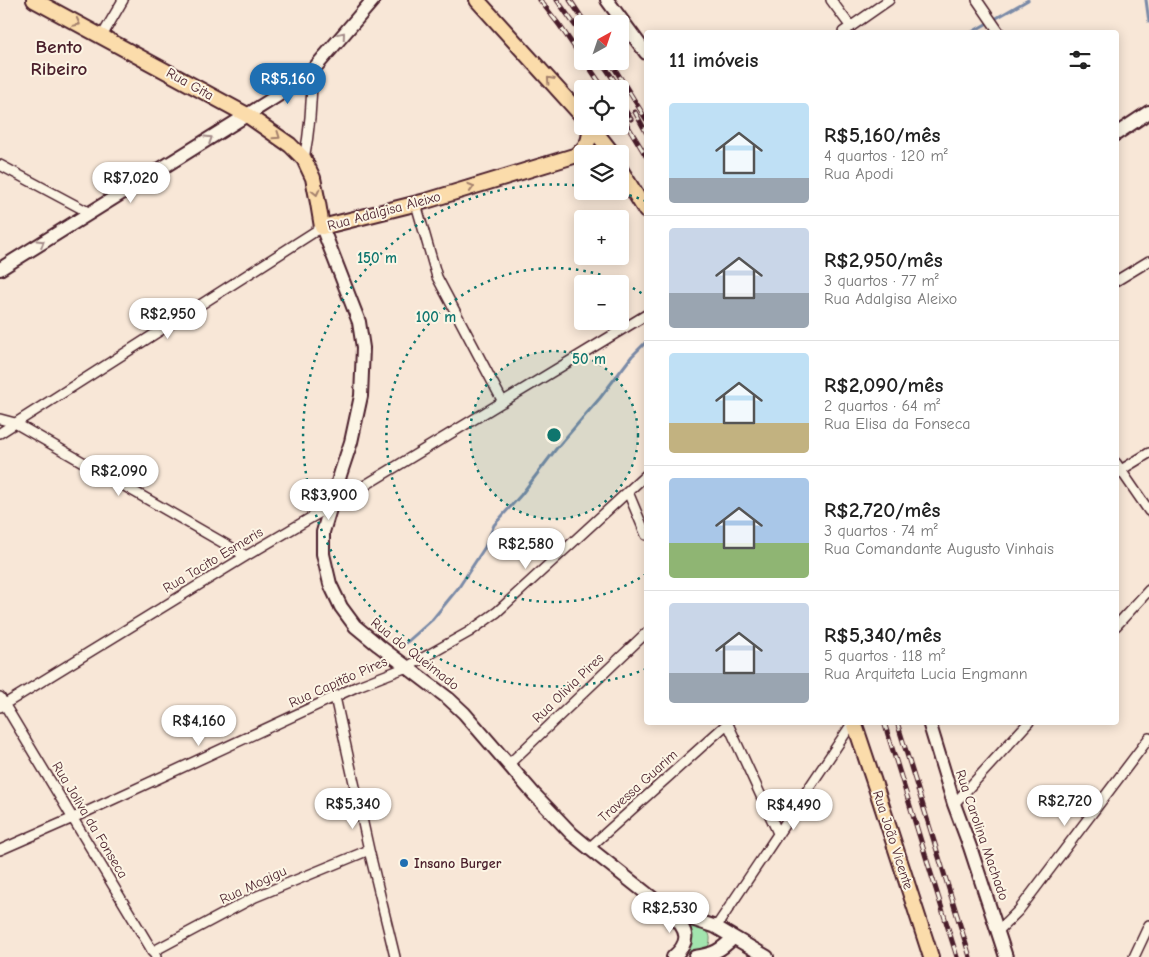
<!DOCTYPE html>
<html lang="pt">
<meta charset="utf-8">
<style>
:root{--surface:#fff;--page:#f2f2f2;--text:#222;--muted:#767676;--line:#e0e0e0;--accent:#1f6fb2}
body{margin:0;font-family:"Comic Neue",sans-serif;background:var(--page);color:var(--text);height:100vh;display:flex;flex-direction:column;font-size:19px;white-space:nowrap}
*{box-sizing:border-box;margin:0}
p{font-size:16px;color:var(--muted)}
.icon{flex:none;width:28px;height:28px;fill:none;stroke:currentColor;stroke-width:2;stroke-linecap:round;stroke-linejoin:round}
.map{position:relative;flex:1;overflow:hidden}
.panel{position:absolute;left:644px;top:30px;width:475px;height:695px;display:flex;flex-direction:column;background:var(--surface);border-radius:5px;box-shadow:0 2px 12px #0003}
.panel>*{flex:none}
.needle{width:32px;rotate:40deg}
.buttons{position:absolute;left:574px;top:15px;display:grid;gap:10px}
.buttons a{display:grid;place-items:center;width:55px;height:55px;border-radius:5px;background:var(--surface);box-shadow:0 2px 12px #0003;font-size:25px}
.price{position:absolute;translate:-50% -42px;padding:0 11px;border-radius:18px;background:#fff;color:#222;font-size:16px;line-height:32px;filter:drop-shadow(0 1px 2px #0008)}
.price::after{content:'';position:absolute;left:50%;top:30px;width:15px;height:11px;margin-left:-8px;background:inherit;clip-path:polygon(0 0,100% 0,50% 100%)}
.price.active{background:var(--accent);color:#fff}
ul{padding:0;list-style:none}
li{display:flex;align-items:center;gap:15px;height:125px;padding:0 25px}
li+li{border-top:1px solid var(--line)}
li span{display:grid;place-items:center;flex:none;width:140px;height:100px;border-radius:5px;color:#555}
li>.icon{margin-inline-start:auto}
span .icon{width:60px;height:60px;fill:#fffc;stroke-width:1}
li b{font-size:21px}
h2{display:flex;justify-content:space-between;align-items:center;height:60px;padding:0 25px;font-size:21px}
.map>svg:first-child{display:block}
.green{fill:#a2e4ae;stroke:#76826c}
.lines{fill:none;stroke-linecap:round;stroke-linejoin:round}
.stream{stroke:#7a8aa7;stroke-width:3}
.street-casing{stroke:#4a1f2b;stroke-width:12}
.secondary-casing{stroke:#4a1f2b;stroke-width:16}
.primary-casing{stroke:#4a1f2b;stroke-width:18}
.street{stroke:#fcf5e5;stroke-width:9}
.secondary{stroke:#fcf5e5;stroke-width:12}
.primary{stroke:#fbdcab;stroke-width:14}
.rail-casing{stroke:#4a1f2b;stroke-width:5}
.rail{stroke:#fcf5e5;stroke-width:3;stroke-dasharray:9;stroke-linecap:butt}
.oneway{stroke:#a27e6b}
.oneway2{stroke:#a38a88}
.ring{fill:none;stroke:#0f766e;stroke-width:2.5;stroke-dasharray:2.5 5}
.poi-dot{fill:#1f6fb2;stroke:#fcf5e5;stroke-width:2}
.labels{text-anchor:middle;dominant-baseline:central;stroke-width:4;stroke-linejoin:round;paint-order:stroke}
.street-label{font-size:14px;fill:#4a1f2b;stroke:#fcf5e5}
.poi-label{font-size:14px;font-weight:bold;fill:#4a1f2b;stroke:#fcf5e5;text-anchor:start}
.district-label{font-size:19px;font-weight:bold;fill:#4a1f2b;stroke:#fcf5e5}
.centre{fill:#0f766e;stroke:#fcf5e5;stroke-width:2.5}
.ring-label{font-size:15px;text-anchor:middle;font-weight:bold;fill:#0f766e;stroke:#fcf5e5;stroke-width:4;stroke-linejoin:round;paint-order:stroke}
</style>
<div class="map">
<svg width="1149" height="957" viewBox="0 0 1149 957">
<rect width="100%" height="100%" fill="#f8e7d7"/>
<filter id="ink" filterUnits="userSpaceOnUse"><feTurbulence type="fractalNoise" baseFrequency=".02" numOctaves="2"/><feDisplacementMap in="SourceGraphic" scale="10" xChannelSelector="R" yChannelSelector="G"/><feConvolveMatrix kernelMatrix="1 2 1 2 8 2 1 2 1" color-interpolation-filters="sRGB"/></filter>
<g filter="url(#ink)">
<!-- green -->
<path class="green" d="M689,921C704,929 717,931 706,951L688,955Z"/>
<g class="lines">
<!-- stream -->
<path class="stream" d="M1146,0L1149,22
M972,32L1028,0
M406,643L432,620L459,587L485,547L494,525L521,495L556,449L600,398L632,356L646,342"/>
<!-- street casing -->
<g class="street-casing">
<path id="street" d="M831,0L851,27
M977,0L999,32
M843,32L889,0
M102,36L123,0
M304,159C310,130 312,101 312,71
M0,165L90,213
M416,204L437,277L503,402
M1116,281L1149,261
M0,419L15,423L246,556
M0,433L322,227
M1116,463L1149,511
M1116,473L1149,453
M628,492L646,535
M1116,626L1149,590
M0,697L156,957
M335,697L369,850L395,957
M0,707L246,556L331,506L646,315
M727,722L778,833
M509,764L646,633
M954,804L1029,722
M589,848L728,723
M0,850L73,818L358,686L407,667L469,632L497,612L646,475
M716,927L853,722
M998,931L1019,910L1149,738
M152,952L255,897L369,850
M1134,957L1149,925"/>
</g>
<!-- secondary casing -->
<g class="secondary-casing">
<path id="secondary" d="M607,0L646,53
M1116,134L1149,112
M322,227L359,322L363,348L361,396L351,442L341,472L323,532V554L330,584L341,607L355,626L378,645L449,699L464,713L534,794L572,834L589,848L670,912L716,927L767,957
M0,269L247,115L288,89L312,71L373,0
M929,722L954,804L970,847L1006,957
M672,914C687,930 692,941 673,957
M695,957C714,954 720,951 733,938"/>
</g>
<!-- primary casing -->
<g class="primary-casing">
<path id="primary" d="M34,0L247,115L290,145L304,159L313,178L318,203L322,227L426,201L577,155H582
M477,0L582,116
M591,126L613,154
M577,155C588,145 590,141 590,126
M620,169L646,211
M854,722L878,794L931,957"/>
</g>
<!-- street -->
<use href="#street" class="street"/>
<!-- secondary -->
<use href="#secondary" class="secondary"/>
<!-- primary -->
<use href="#primary" class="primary"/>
<!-- rail casing -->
<g class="rail-casing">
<path id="rail" d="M540,0L560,26L582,58
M557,0L582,35
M570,0L586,24
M585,61L604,89
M601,61L620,89
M610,61L646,119
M620,102L631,119
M635,112L646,132
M620,113L646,156
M884,722L957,957
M897,722L970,957"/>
</g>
<!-- rail -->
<use href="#rail" class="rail"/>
</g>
<!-- one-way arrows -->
<defs><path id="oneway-chevron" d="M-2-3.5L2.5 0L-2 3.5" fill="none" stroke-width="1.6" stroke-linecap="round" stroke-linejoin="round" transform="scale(1.25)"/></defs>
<g class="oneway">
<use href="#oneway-chevron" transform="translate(77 23) rotate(28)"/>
<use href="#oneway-chevron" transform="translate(550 80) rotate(-132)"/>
<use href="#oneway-chevron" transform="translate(277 136) rotate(35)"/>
<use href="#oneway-chevron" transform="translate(471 187) rotate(-17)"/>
<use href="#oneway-chevron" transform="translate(316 192) rotate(77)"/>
</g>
<g class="oneway2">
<use href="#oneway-chevron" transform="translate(342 35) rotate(-50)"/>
<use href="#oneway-chevron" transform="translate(209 139) rotate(-32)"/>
<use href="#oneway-chevron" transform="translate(41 243) rotate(-32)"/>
</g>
</g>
<!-- distance rings -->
<circle cx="554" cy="435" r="84" fill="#0f766e" fill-opacity=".12"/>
<g class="ring">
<circle cx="554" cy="435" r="84"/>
<path d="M646 574A167 167 0 1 1 646 296"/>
<path d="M646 669A251 251 0 1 1 582 186M615 191A251 251 0 0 1 646 201"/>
</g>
<!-- markers -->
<circle class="poi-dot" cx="404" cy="863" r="5"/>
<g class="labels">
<!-- street labels -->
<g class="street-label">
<text transform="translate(190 84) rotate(29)">Rua Gita</text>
<text transform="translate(384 211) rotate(-15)">Rua Adalgisa Aleixo</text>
<text transform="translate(213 560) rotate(-31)">Rua Tacito Esmeris</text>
<text transform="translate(415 654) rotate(38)">Rua do Queimado</text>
<text transform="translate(338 682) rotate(-24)">Rua Capitão Pires</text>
<text transform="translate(568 688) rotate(-44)">Rua Olivia Pires</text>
<text transform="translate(638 786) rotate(-42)">Travessa Guarim</text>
<text transform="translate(90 820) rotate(59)">Rua Joliva da Fonseca</text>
<text transform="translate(982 835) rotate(71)">Rua Carolina Machado</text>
<text transform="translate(893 840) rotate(72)">Rua João Vicente</text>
<text transform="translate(253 885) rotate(-25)">Rua Mogigu</text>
</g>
<!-- poi labels -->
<g class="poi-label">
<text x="414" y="863">Insano Burger</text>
</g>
<!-- district labels -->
<g class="district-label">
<text x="59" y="47">Bento<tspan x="59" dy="22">Ribeiro</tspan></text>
</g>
</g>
<circle cx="554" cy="435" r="8" class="centre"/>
<g class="ring-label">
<text x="377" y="263">150 m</text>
<text x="436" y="322">100 m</text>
<text x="589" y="364">50 m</text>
</g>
</svg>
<div class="buttons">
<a><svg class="needle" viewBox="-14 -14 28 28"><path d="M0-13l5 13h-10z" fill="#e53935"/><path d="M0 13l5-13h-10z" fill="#767676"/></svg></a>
<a><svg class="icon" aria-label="locate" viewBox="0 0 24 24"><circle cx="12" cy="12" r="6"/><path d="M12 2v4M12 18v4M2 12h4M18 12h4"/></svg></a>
<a><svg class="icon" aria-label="layers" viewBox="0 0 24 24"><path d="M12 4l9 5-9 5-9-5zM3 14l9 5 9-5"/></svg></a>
<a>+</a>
<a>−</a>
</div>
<b class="price active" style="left:288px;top:105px">R$5,160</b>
<b class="price" style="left:131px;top:204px">R$7,020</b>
<b class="price" style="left:168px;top:340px">R$2,950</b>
<b class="price" style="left:119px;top:497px">R$2,090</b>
<b class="price" style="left:329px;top:521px">R$3,900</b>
<b class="price" style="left:526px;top:570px">R$2,580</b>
<b class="price" style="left:199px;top:747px">R$4,160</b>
<b class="price" style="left:1065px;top:827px">R$2,720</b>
<b class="price" style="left:353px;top:830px">R$5,340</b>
<b class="price" style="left:794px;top:831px">R$4,490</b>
<b class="price" style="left:670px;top:934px">R$2,530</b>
<section class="panel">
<h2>11 imóveis<svg class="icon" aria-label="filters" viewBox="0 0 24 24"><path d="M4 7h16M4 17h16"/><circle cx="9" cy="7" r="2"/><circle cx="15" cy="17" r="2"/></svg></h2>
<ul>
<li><span style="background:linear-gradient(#bfe0f5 75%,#9aa5b1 0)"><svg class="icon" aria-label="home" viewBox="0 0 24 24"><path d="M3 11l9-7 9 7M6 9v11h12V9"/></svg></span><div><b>R$5,160/mês</b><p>4 quartos · 120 m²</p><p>Rua Apodi</p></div></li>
<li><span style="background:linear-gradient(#c9d6e8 65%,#9aa5b1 0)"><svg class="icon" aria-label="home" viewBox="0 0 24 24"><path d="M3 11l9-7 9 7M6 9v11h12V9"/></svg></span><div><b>R$2,950/mês</b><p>3 quartos · 77 m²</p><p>Rua Adalgisa Aleixo</p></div></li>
<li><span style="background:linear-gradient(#bfe0f5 70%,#c2b280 0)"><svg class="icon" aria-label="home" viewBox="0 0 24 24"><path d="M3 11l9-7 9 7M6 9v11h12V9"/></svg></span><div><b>R$2,090/mês</b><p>2 quartos · 64 m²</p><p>Rua Elisa da Fonseca</p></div></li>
<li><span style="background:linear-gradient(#a9c7e8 65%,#8fb573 0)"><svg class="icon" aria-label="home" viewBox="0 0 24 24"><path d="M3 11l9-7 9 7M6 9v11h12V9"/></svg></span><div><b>R$2,720/mês</b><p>3 quartos · 74 m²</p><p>Rua Comandante Augusto Vinhais</p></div></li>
<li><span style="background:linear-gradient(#c9d6e8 70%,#9aa5b1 0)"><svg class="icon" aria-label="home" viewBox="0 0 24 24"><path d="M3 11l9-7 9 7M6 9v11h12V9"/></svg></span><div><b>R$5,340/mês</b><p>5 quartos · 118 m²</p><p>Rua Arquiteta Lucia Engmann</p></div></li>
</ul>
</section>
</div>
